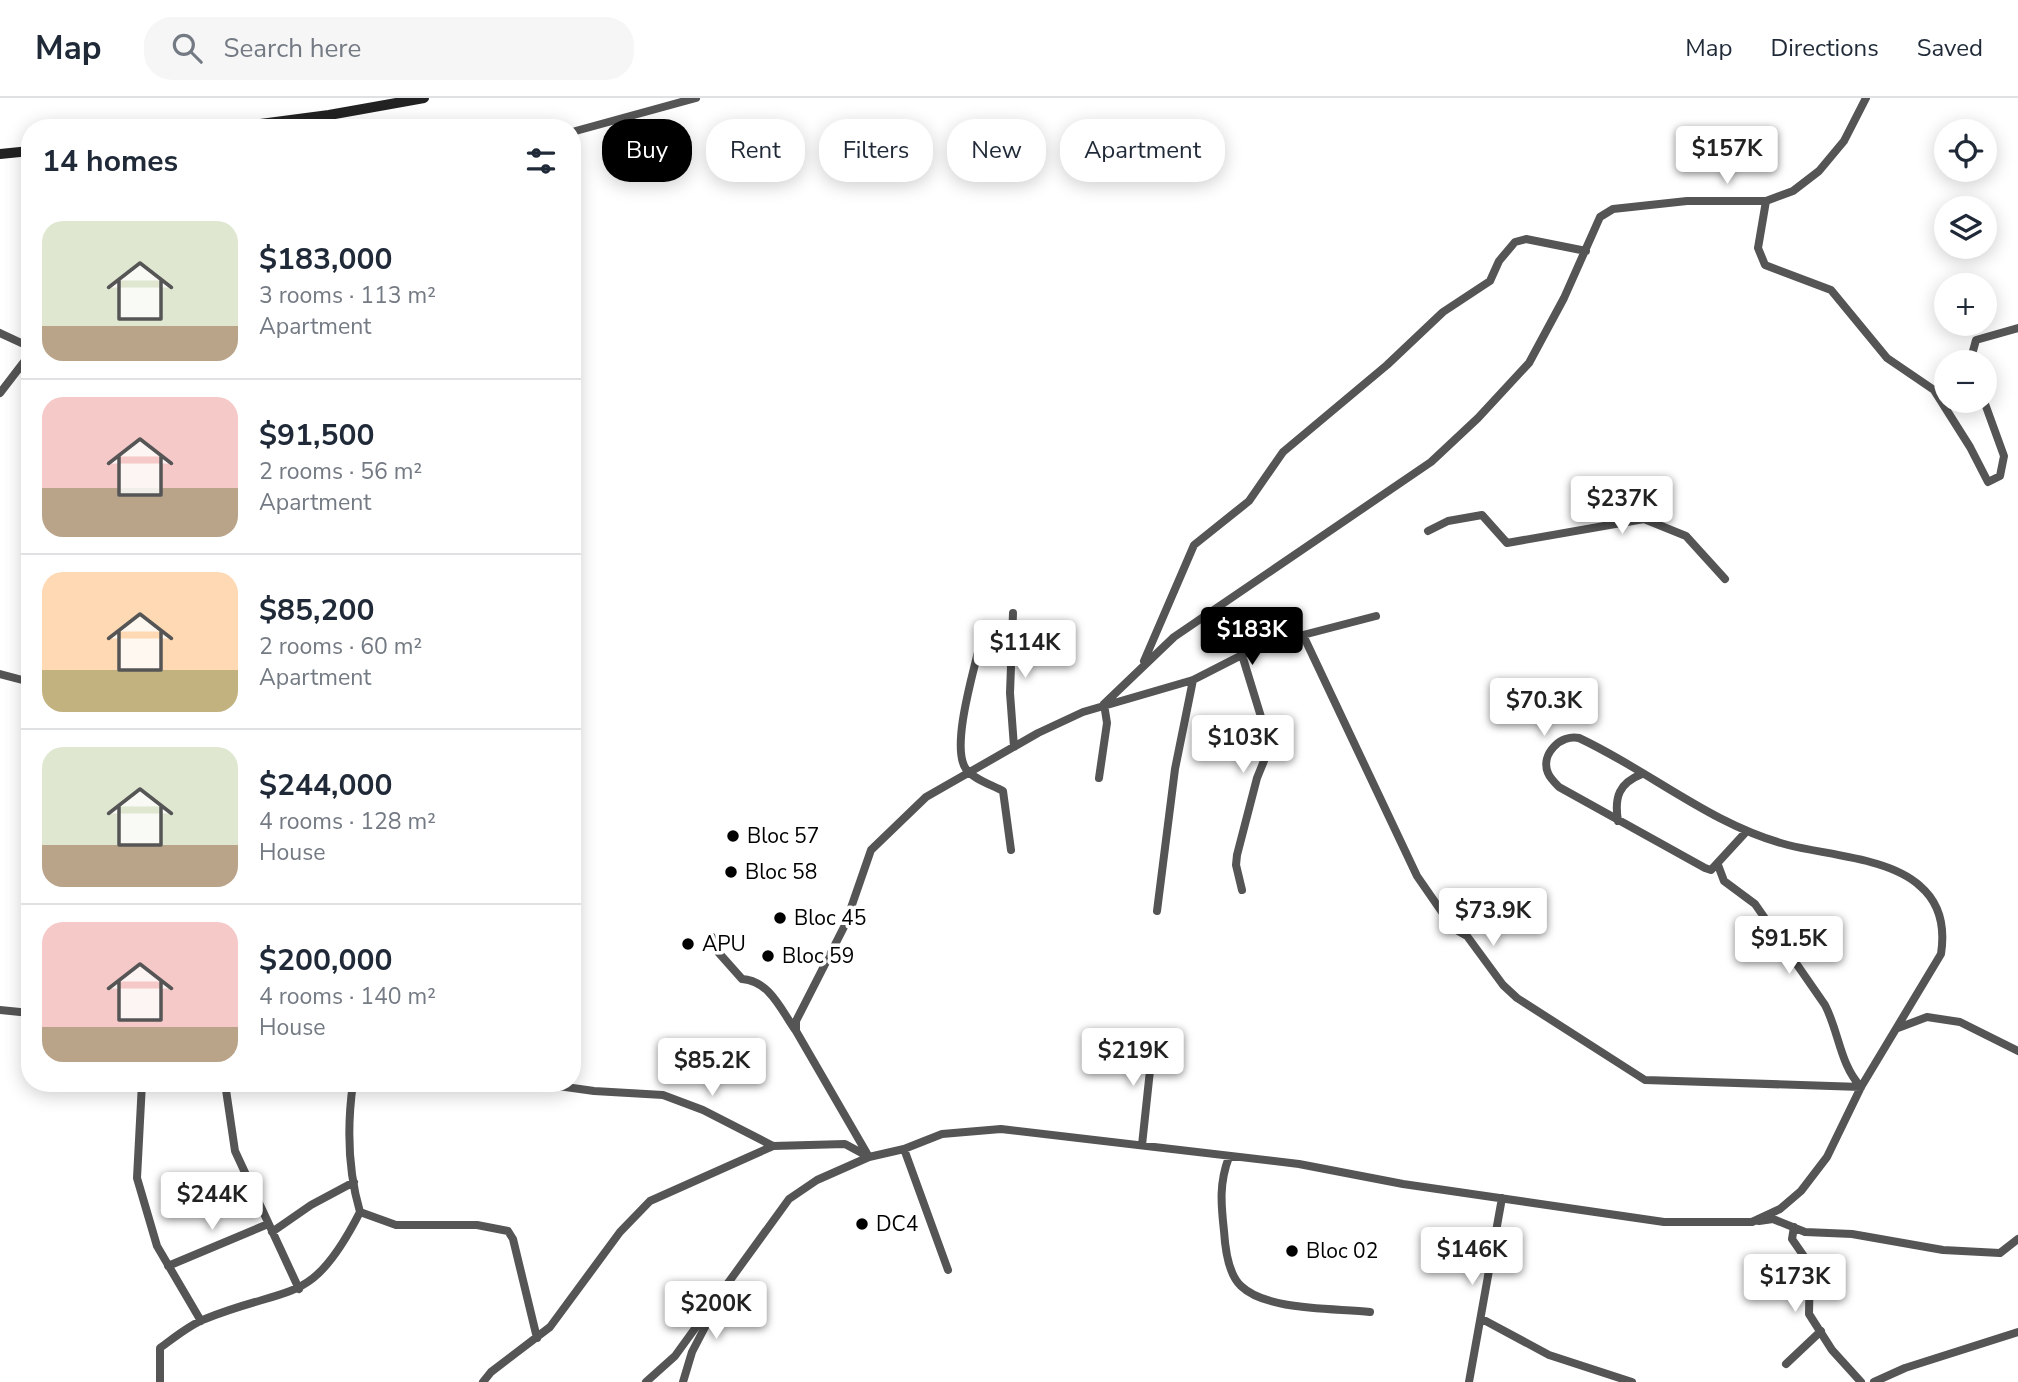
<!DOCTYPE html>
<meta charset="utf-8">
<style>
:root{--surface:#fff;--page:#f6f6f7;--text:#1f2937;--muted:#747a83;--line:#e0e1e3;--accent:#000}
body{margin:0;font-family:"Nunito Sans",sans-serif;background:var(--page);color:var(--text);height:100vh;display:flex;flex-direction:column;font-size:26px;white-space:nowrap}
*{box-sizing:border-box;margin:0}
p{font-size:23px;color:var(--muted)}
.icon{flex:none;width:38px;height:38px;fill:none;stroke:currentColor;stroke-width:2;stroke-linecap:round;stroke-linejoin:round}
.map{position:relative;flex:1;overflow:hidden}
.panel{position:absolute;left:21px;top:21px;width:560px;height:973px;display:flex;flex-direction:column;background:var(--surface);border-radius:28px;box-shadow:0 4px 18px #0003}
.panel>*{flex:none}
.guide{position:absolute;left:602px;top:21px;width:665px;height:63px;display:flex;gap:14px}
.controls{position:absolute;left:1934px;top:21px;display:grid;gap:14px}
.controls a{display:grid;place-items:center;width:63px;height:63px;border-radius:50%;background:var(--surface);box-shadow:0 4px 18px #0003;font-size:35px}
.price{position:absolute;translate:-50% -60px;padding:0 16px;border-radius:7px;background:#fff;color:#222;font-size:23px;line-height:46px;filter:drop-shadow(0 2px 4px #0008)}
.price::after{content:'';position:absolute;left:50%;top:42px;width:21px;height:16px;margin-left:-10px;background:inherit;clip-path:polygon(0 0,100% 0,50% 100%)}
.price.current{background:var(--accent);color:#fff}
ul{padding:0;list-style:none}
li{display:flex;align-items:center;gap:21px;height:175px;padding:0 21px}
li+li{border-top:2px solid var(--line)}
li span{display:grid;place-items:center;flex:none;width:196px;height:140px;border-radius:21px;color:#555}
li>.icon{margin-inline-start:auto}
span .icon{width:84px;height:84px;fill:#fffc;stroke-width:1}
li b{font-size:30px}
h2{display:flex;justify-content:space-between;align-items:center;height:84px;padding:0 21px;font-size:30px}
.tag{padding:0 24px;border-radius:28px;background:var(--surface);box-shadow:0 4px 18px #0003;font-size:24px;line-height:63px}
.tag.current{background:var(--accent);color:#fff}
header{display:flex;align-items:center;gap:42px;box-sizing:border-box;height:98px;padding:0 35px;background:var(--surface);border-bottom:2px solid var(--line)}
header strong{font-size:33px}
nav{display:flex;gap:38px;margin-inline-start:auto;font-size:24px}
.search{width:490px;height:63px;background:var(--page);display:flex;align-items:center;gap:18px;box-sizing:border-box;padding:0 24px;border-radius:28px;color:var(--muted);font-size:26px}
.map>svg:first-child{display:block}
.lines{fill:none;stroke-linecap:round;stroke-linejoin:round}
.street{stroke:#555;stroke-width:8}
.secondary{stroke:#222;stroke-width:10}
.poi-dot{fill:#000;stroke:#fff;stroke-width:2.5}
.labels{text-anchor:middle;dominant-baseline:central;stroke-width:7;stroke-linejoin:round;paint-order:stroke}
.poi-label{font-size:21px;fill:#000;stroke:#fff;text-anchor:start}
</style>
<header>
<strong>Map</strong>
<div class="search"><svg class="icon" aria-label="search" viewBox="0 0 24 24"><circle cx="10" cy="10" r="6"/><path d="M15 15l6 6"/></svg>Search here</div>
<nav><a>Map</a><a>Directions</a><a>Saved</a></nav>
</header>
<div class="map">
<svg width="2018" height="1284" viewBox="0 0 2018 1284">
<rect width="100%" height="100%" fill="#fff"/>
<g class="lines">
<!-- street -->
<path class="street" d="M572,34L696,0
M1766,103L1758,150L1765,167L1831,192L1887,260L1934,292L1970,349L1988,384L2000,378L2004,358L1984,303
M0,235L30,249
M1970,264L1976,242L2018,230
M0,295L30,256
M1428,433L1448,423L1482,417L1507,445L1644,421L1686,438L1725,481
M1013,515L1010,595L1014,649
M1376,518L1303,537L1417,778L1453,830L1467,838L1503,887L1517,900L1645,982L1861,989
M978,554C972,579 951,651 966,671C973,681 992,687 1003,693L1011,752
M1144,563L1194,447L1249,403L1283,354L1387,267L1443,214L1490,183L1499,163L1515,144L1526,141L1586,153
M0,576L30,584
M1104,606L1174,539L1431,364L1478,320L1529,265L1564,200L1600,119L1613,111L1687,103H1766L1793,93L1819,73L1844,43L1866,0
M1099,680L1107,625L1104,606
M1618,723C1614,699 1619,685 1642,676
M1718,767L1724,783L1755,806L1825,907C1839,934 1840,967 1861,989
M1242,792L1236,767L1237,757L1257,680L1270,648L1242,557
M1157,813L1175,671L1193,582
M712,839L718,854L742,881C770,883 781,912 796,933
M0,912L30,915
M1898,930L1927,919L1960,924L2018,953
M142,985L137,1080L157,1148L201,1223
M225,985L235,1053L299,1191
M353,985C347,1028 348,1073 360,1114
M537,985L594,993L663,997L703,1012L773,1048L845,1046L869,1059
M1142,1047L1154,935
M904,1051L948,1172
M869,1059L796,933V923L845,827L871,752L926,699L1038,635L1083,614L1193,582L1242,557L1303,537
M1229,1059C1219,1085 1221,1106 1224,1133C1225,1149 1228,1176 1241,1188C1267,1213 1334,1210 1370,1214
M1759,1123L1773,1121L1805,1134L1852,1136L1943,1152L2000,1155L2018,1141
M1794,1129L1792,1141L1810,1167L1809,1216L1832,1252L1861,1284
M272,1134L311,1107L354,1084
M168,1168L268,1126
M1482,1221L1549,1257L1632,1284
M1786,1266L1821,1233
M160,1284V1250C174,1240 189,1227 205,1221C291,1186 311,1210 360,1114L396,1127H477L508,1133L513,1141L537,1240
M483,1284L491,1274L550,1229L620,1134L650,1103L773,1048
M646,1284L675,1258L789,1101L817,1082L869,1059L904,1051L942,1036L1001,1031L1299,1066L1403,1086L1664,1124H1752L1780,1111L1801,1093L1827,1059L1861,989L1941,856C1945,830 1941,806 1920,788C1890,760 1827,757 1788,747C1711,727 1650,673 1579,640C1561,636 1540,656 1548,675C1550,680 1555,685 1559,689L1705,770L1711,772L1745,735
M683,1284L692,1254L718,1204
M1469,1284L1502,1100
M1874,1284L1905,1270L2018,1234"/>
<!-- secondary -->
<path class="secondary" d="M230,30L329,17L424,0
M0,56L30,53"/>
</g>
<!-- markers -->
<g class="poi-dot">
<circle cx="733" cy="738" r="7"/>
<circle cx="731" cy="774" r="7"/>
<circle cx="780" cy="820" r="7"/>
<circle cx="688" cy="846" r="7"/>
<circle cx="768" cy="858" r="7"/>
<circle cx="862" cy="1126" r="7"/>
<circle cx="1292" cy="1153" r="7"/>
</g>
<g class="labels">
<!-- poi labels -->
<g class="poi-label">
<text x="747" y="738">Bloc 57</text>
<text x="745" y="774">Bloc 58</text>
<text x="794" y="820">Bloc 45</text>
<text x="702" y="846">APU</text>
<text x="782" y="858">Bloc 59</text>
<text x="876" y="1126">DC4</text>
<text x="1306" y="1153">Bloc 02</text>
</g>
</g>
</svg>
<div class="controls">
<a><svg class="icon" aria-label="locate" viewBox="0 0 24 24"><circle cx="12" cy="12" r="6"/><path d="M12 2v4M12 18v4M2 12h4M18 12h4"/></svg></a>
<a><svg class="icon" aria-label="layers" viewBox="0 0 24 24"><path d="M12 4l9 5-9 5-9-5zM3 14l9 5 9-5"/></svg></a>
<a>+</a>
<a>−</a>
</div>
<b class="price" style="left:1727px;top:88px">$157K</b>
<b class="price" style="left:1622px;top:438px">$237K</b>
<b class="price current" style="left:1252px;top:569px">$183K</b>
<b class="price" style="left:1025px;top:582px">$114K</b>
<b class="price" style="left:1544px;top:640px">$70.3K</b>
<b class="price" style="left:1243px;top:677px">$103K</b>
<b class="price" style="left:1493px;top:850px">$73.9K</b>
<b class="price" style="left:1789px;top:878px">$91.5K</b>
<b class="price" style="left:1133px;top:990px">$219K</b>
<b class="price" style="left:712px;top:1000px">$85.2K</b>
<b class="price" style="left:212px;top:1134px">$244K</b>
<b class="price" style="left:1472px;top:1189px">$146K</b>
<b class="price" style="left:1795px;top:1216px">$173K</b>
<b class="price" style="left:716px;top:1243px">$200K</b>
<div class="guide">
<a class="tag current">Buy</a>
<a class="tag">Rent</a>
<a class="tag">Filters</a>
<a class="tag">New</a>
<a class="tag">Apartment</a>
</div>
<section class="panel">
<h2>14 homes<svg class="icon" aria-label="filters" viewBox="0 0 24 24"><path d="M4 7h16M4 17h16"/><circle cx="9" cy="7" r="2"/><circle cx="15" cy="17" r="2"/></svg></h2>
<ul>
<li><span style="background:linear-gradient(#dfe7d0 75%,#b9a48a 0)"><svg class="icon" aria-label="home" viewBox="0 0 24 24"><path d="M3 11l9-7 9 7M6 9v11h12V9"/></svg></span><div><b>$183,000</b><p>3 rooms · 113 m²</p><p>Apartment</p></div></li>
<li><span style="background:linear-gradient(#f6c9c9 65%,#b9a48a 0)"><svg class="icon" aria-label="home" viewBox="0 0 24 24"><path d="M3 11l9-7 9 7M6 9v11h12V9"/></svg></span><div><b>$91,500</b><p>2 rooms · 56 m²</p><p>Apartment</p></div></li>
<li><span style="background:linear-gradient(#ffd9b3 70%,#c2b280 0)"><svg class="icon" aria-label="home" viewBox="0 0 24 24"><path d="M3 11l9-7 9 7M6 9v11h12V9"/></svg></span><div><b>$85,200</b><p>2 rooms · 60 m²</p><p>Apartment</p></div></li>
<li><span style="background:linear-gradient(#dfe7d0 70%,#b9a48a 0)"><svg class="icon" aria-label="home" viewBox="0 0 24 24"><path d="M3 11l9-7 9 7M6 9v11h12V9"/></svg></span><div><b>$244,000</b><p>4 rooms · 128 m²</p><p>House</p></div></li>
<li><span style="background:linear-gradient(#f6c9c9 75%,#b9a48a 0)"><svg class="icon" aria-label="home" viewBox="0 0 24 24"><path d="M3 11l9-7 9 7M6 9v11h12V9"/></svg></span><div><b>$200,000</b><p>4 rooms · 140 m²</p><p>House</p></div></li>
</ul>
</section>
</div>
